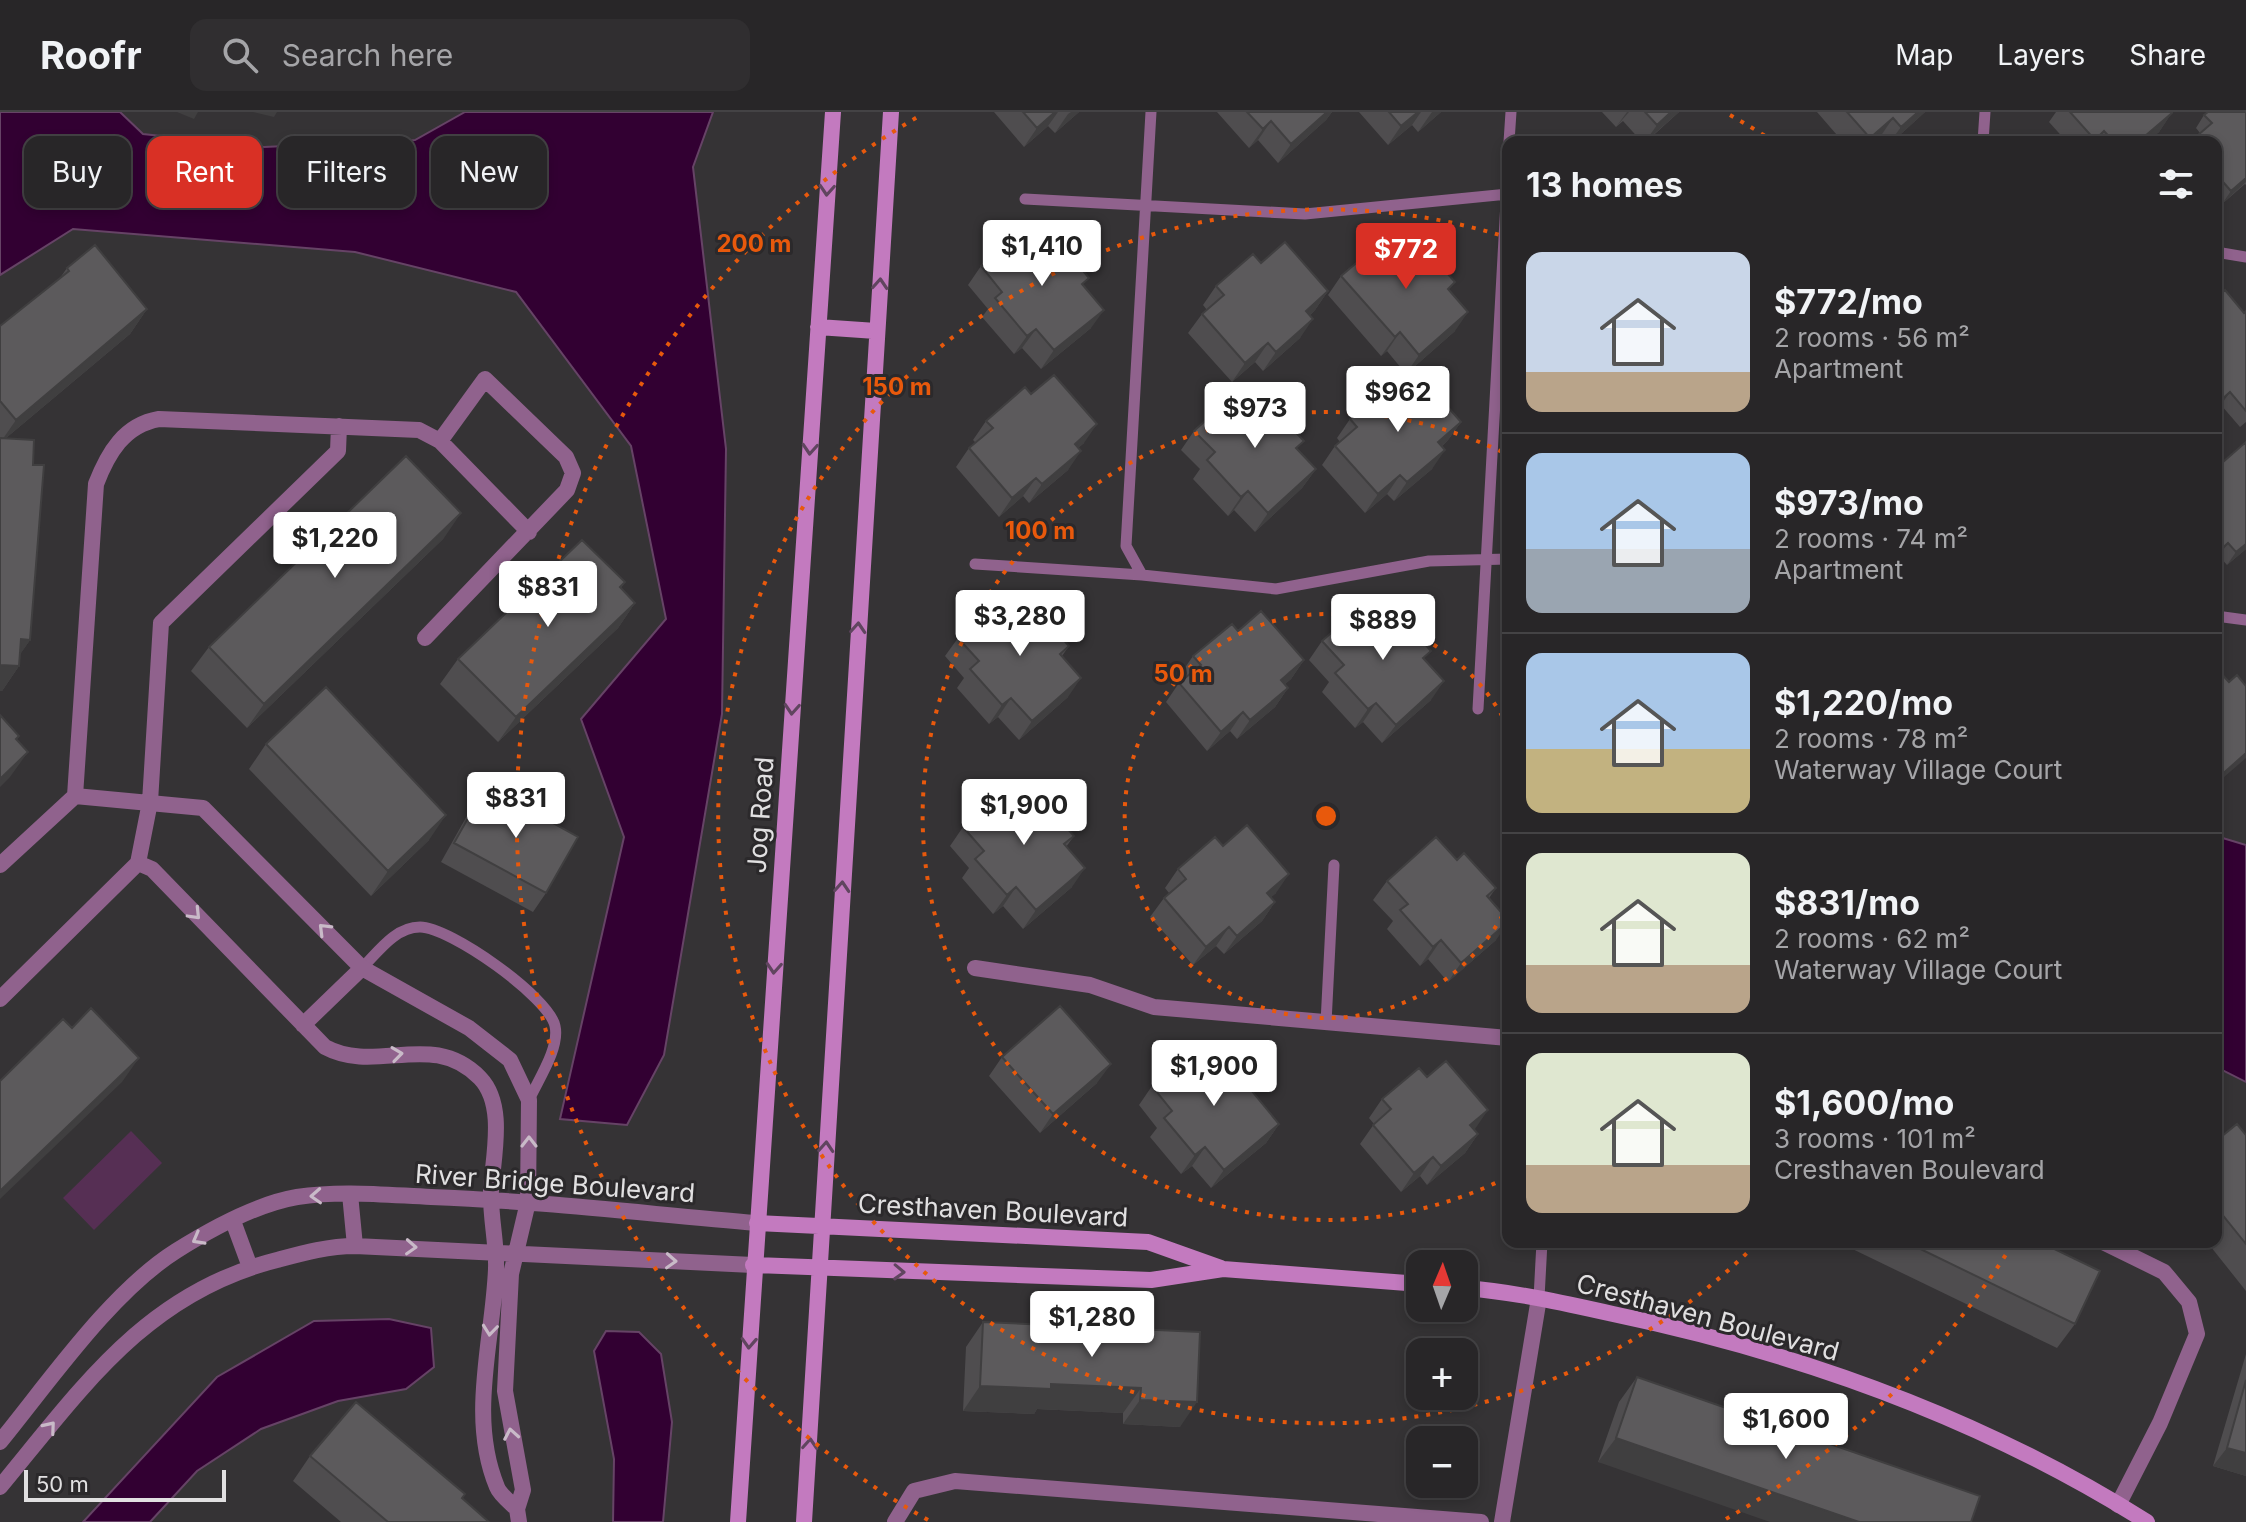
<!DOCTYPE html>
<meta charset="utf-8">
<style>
:root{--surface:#282628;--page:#302e30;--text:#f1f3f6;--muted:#a5a5a8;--line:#444345;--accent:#d93025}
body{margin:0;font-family:Inter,sans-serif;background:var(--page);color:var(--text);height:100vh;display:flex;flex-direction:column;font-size:30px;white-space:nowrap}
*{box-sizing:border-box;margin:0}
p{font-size:26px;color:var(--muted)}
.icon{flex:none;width:44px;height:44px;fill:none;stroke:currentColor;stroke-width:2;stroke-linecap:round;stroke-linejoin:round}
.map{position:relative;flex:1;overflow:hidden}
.side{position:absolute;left:1502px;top:24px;width:720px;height:1112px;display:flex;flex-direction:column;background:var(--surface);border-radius:16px;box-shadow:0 4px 12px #0003,0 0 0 2px var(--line)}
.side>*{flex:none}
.banner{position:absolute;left:24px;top:24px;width:760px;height:72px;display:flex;gap:16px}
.needle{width:52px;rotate:2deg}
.fabs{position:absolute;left:1406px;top:1138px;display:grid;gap:16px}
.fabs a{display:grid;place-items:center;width:72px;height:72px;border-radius:16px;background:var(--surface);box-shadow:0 4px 12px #0003,0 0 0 2px var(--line);font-size:40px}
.scale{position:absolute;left:24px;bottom:20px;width:202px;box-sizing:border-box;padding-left:8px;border:4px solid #e1e0e1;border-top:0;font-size:22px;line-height:28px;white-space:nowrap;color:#e1e0e1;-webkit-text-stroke:6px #2b292b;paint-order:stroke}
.price{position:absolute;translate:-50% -68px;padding:0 18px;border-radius:8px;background:#fff;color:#222;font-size:26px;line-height:52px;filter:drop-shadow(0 2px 4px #0008)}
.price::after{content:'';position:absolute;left:50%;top:48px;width:24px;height:18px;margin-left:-12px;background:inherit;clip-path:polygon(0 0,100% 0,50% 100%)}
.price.selected{background:var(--accent);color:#fff}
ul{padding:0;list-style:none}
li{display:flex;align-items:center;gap:24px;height:200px;padding:0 24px}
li+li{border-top:2px solid var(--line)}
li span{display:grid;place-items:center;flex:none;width:224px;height:160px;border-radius:16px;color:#555}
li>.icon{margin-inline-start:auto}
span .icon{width:96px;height:96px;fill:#fffc;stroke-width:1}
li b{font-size:34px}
h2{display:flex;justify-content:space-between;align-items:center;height:96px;padding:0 24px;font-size:34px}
.pill{padding:0 28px;border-radius:16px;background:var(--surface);box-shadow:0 4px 12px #0003,0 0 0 2px var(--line);font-size:28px;line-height:72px}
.pill.selected{background:var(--accent);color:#fff}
header{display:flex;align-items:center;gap:48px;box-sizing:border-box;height:112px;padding:0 40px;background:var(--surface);border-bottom:2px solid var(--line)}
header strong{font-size:38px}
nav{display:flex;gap:44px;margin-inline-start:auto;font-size:28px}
.search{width:560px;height:72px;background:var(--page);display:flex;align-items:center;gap:20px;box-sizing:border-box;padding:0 28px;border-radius:16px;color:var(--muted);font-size:30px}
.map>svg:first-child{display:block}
.park{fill:#562f54}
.water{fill:#320032;stroke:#664366;stroke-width:2}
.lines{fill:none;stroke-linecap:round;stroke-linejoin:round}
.lane{stroke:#90628d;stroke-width:11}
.street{stroke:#90628d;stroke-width:16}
.secondary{stroke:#c37abf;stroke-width:16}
.wall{fill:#4f4d4f}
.shaded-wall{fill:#403f40}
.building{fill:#5c5a5c;stroke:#403f40;stroke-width:2}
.oneway{stroke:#60455f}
.oneway2{stroke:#c9bac8}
.ring{fill:none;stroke:#e8590c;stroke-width:4;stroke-dasharray:4 8}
.labels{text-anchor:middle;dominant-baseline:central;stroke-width:6;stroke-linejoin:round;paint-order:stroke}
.street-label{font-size:26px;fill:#e1e0e1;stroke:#2b292b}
.centre{fill:#e8590c;stroke:#2b292b;stroke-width:4}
.ring-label{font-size:24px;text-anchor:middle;font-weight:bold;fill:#e8590c;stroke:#2b292b;stroke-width:6;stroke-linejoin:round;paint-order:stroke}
</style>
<header>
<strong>Roofr</strong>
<div class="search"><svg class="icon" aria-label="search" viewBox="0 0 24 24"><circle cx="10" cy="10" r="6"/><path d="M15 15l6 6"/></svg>Search here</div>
<nav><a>Map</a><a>Layers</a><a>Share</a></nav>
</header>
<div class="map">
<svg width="2246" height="1410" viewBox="0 0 2246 1410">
<rect width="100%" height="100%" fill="#353335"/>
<!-- park -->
<path class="park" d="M131,1019L162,1051L94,1118L63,1086Z"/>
<!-- water -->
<path class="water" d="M0,0H120L143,22L264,35L415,28L465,0H713L693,55L726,337L722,602L664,943L627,1013L560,1007L624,725L581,607L666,507L631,334L516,180L355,140L73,117L0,163Z
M2216,724L2246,733V970L2216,955Z
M389,1207L431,1216L434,1255L406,1277L338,1289L261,1317L197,1359L150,1410H83L217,1265L314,1209Z
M606,1219L639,1220L661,1242L672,1310L663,1410H613L614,1347L594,1239Z"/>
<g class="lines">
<!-- lane -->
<path class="lane" d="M1151,0L1126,434L1142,463L1276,477L1429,449L1508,447
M1509,30L1511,0
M1983,30L1985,0
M1025,87L1305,102L1508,82
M2216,140L2246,145
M975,452L1142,463
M2216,504L2246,508
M1478,597L1508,54
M362,856C378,840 395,815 420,815C450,815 549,885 555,914C560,936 538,968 529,988
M1326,911L1334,753
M1539,1186L1542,1130"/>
<!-- street -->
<path class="street" d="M425,526L567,378L573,361L566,345L485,267L440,329
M75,684L96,372C108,341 124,313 159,307L419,318L440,329L529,420
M138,751L152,757L325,935C377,963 432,917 480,966C506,993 493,1044 491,1078C490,1105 497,1131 496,1157C493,1229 468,1305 497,1375C500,1383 511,1391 517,1397
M0,753L75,684L203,696L362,856L469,916L510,948L529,988L528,1090L511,1162L505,1279L523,1378L517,1397L519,1410
M975,856L1090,873L1154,895L1508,926
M0,887L138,751L150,690L161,511L338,339L339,314
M303,913L362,856
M350,1082L355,1134
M233,1109L250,1155
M2103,1130L2164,1160L2189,1190L2197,1222L2160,1311L2118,1393
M0,1330C49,1270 111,1180 176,1139C211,1117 256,1092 297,1085C341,1078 387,1083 431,1085C540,1089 648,1102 757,1111
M0,1375C82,1276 146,1181 277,1148C303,1141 328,1134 355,1134L753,1153
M895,1410L914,1379L955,1369L1481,1410
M1502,1410L1539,1186"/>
<!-- secondary -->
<path class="secondary" d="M818,215L876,219
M757,1111L1148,1130L1221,1156
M753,1153L1151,1168L1223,1157L1420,1172
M1464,1176C1515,1180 1564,1191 1613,1202C1800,1241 1985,1308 2147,1410
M738,1410L833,0
M804,1410L891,0"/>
</g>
<!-- wall -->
<path class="wall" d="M994,0H1079L1055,21L1048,14L1024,35Z
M1217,0H1332L1326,8L1278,51L1258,28L1249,36Z
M1359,0H1441L1418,20L1412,13L1388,33Z
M1602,0H1679L1646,30H1642L1623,9L1616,15Z
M1817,0H1925L1892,30H1884L1880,25L1874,30H1843Z
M2056,0H2172L2159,20L2147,30H2067L2049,10Z
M2246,0V73L2245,72L2222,92L2216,85V30L2200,21L2196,16L2204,3Z
M1051,139L1084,174L1091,216L1041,257L1022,236L1014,242L982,205L988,197L968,173L981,154Z
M1261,151L1328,179L1315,198L1310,203L1300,226L1263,259L1255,250L1232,270L1188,221L1202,202L1207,198L1203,193L1216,174Z
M67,156L147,197L130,222L6,326L33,353L30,528L20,542L19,554L2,579H0V214L60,166Z
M1341,164L1449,178L1455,219L1406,262L1387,239L1381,244L1328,183Z
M2216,186L2244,201L2246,199V310L2240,315L2221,293L2216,297Z
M1031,282L1084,331L1078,336L1068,358L1029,391L1023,384L999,405L956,355L969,336L976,331L973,328L986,309Z
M1396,282L1461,310L1448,328L1442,334L1432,357L1394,389L1387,382L1365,401L1322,353L1335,334L1340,330L1337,326L1350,307Z
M1194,319L1298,338L1316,357L1302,376L1255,420L1234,398L1228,404L1193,367L1200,357L1181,338Z
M2219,345L2246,437L2227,453L2219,444Z
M444,426L247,616L191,559L209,535Z
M625,470L621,476L635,491L618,516L498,630L440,572L458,547Z
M1027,506L1069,534L1062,544L1068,585L1019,628L998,605L989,612L957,576L964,566L945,544L958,526Z
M1238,519L1304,548L1291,567L1285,572L1288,576L1275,595L1237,627L1230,619L1207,639L1166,590L1179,571L1184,567L1180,563L1193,544Z
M1322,529L1425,548L1431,588L1382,631L1363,610L1355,616L1322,580L1329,570L1309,548Z
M266,632L429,728L371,784L249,657Z
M486,674L546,781L533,800L441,750L473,693Z
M1033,696L1074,724L1066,735L1072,775L1023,817L1003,794L993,802L962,766L969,756L950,734L963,715Z
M1223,734L1276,781L1271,785L1275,790L1262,809L1224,842L1216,834L1193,853L1150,805L1164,786L1169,781L1165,776L1178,757Z
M1457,748L1496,776L1489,786L1496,828L1448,870L1428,847L1420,854L1387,817L1393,809L1373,788L1387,769Z
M1002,945L1097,971L1040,1021L989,964Z
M1220,957L1279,1012L1266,1031L1211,1076L1192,1054L1181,1062L1150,1025L1157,1016L1139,993L1152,974Z
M1382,987L1474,1017L1478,1022L1465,1041L1427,1073L1420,1064L1401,1080L1360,1032L1374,1012L1369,1006Z
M2246,1023V1179L2207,1130H2216V1029Z
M1838,1130H2040L2075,1212L2057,1236Z
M983,1210L1200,1220L1180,1315L1123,1312V1301L1037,1297L1034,1302L963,1299L966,1235Z
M2246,1242V1364L2213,1354Z
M1637,1265L1971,1410L1598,1350L1619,1290Z
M310,1344L462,1387L489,1410H341L293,1369Z"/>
<!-- shaded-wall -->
<path class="shaded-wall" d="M177,0H198L194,7Z
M253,0H277L274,5Z
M1055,0H1058L1048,14L1024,35L1037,16Z
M1071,0H1079L1055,21L1068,2Z
M1327,0H1332L1326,8L1278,51L1291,32Z
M1418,0H1421L1412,13L1388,33L1401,14Z
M1432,0H1441L1418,20Z
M1627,0H1629L1616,15Z
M1671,0H1679L1645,30L1657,13Z
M1918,0H1925L1892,30H1890L1901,15Z
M2172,1L2159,20L2147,30H2138Z
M1893,6L1880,25L1874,30H1867Z
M1271,9L1258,28L1249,36L1263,17Z
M2246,66V70L2222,92L2231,79Z
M1328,179L1315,198L1293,218L1306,199Z
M147,197L130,222L0,331L16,308Z
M1104,198L1091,216L1041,257L1054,238Z
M1468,200L1455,219L1406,262L1419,243Z
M1313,207L1300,226L1263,259L1276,240Z
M1036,217L1022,236L1014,242L1027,224Z
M1400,220L1387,239L1381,244L1395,225Z
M1268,231L1255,250L1232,270L1245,251Z
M2230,280L2221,293L2216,297V294L2220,289Z
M1461,310L1448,328L1425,349L1438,330Z
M1097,312L1084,331L1061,351L1075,332Z
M1445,338L1432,357L1394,389L1407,370Z
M1081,339L1068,358L1029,391L1042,372Z
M1316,357L1302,376L1255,420L1268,401Z
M1400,363L1387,382L1365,401L1378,382Z
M1036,366L1023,384L999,405L1012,386Z
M1248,379L1234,398L1228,404L1241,385Z
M461,401L444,426L247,616L264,592Z
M2228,431L2219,444L2216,447V442Z
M2246,432V437L2227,453L2236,440Z
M635,491L618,516L498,630L516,605Z
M21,527L30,528L13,553Z
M1304,548L1291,567L1268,587L1281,568Z
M0,553L19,554L2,579H0Z
M1081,566L1068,585L1019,628L1032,609Z
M1444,569L1431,588L1382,631L1396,613Z
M1288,576L1275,595L1237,627L1250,608Z
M1011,586L998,605L989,612L1002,593Z
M1376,591L1363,610L1355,616L1368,597Z
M1243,600L1230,619L1207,639L1221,620Z
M28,640L10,665L0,675V667Z
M2246,641V646L2216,672L2218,666Z
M446,703L429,728L371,784L388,759Z
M1085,756L1072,775L1023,817L1036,798Z
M1289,762L1276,781L1254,800L1267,781Z
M1016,775L1003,794L993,802L1007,783Z
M1275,790L1262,809L1224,842L1237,824Z
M1508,811L1496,828L1448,870L1461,851Z
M1229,815L1216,834L1193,853L1206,835Z
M1441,828L1428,847L1420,854L1433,835Z
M139,946L122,970L0,1087V1079Z
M1111,952L1097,971L1040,1021L1053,1002Z
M1488,998L1475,1017L1457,1032L1470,1013Z
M1279,1012L1266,1031L1211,1076L1224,1058Z
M1478,1022L1465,1041L1427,1073L1441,1054Z
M1205,1035L1192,1054L1181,1062L1195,1043Z
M1433,1045L1420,1064L1401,1080L1414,1061Z
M1051,1272L1141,1276L1123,1301L1037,1297L1034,1302L963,1299L980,1274Z
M1140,1288L1197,1290L1180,1315L1123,1312Z
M1616,1326L1859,1410H1770L1598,1350Z
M2227,1336L2246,1341V1364L2213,1354Z"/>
<!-- building -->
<path class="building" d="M1023,0H1055L1037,16Z
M1247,0H1327L1291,32L1271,9L1263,17Z
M1389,0H1418L1401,14Z
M1645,0H1671L1657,13Z
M1847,0H1918L1901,15L1893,6L1870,26Z
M2070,0H2172V1L2138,30H2114L2104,19L2095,28Z
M2208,0H2246V66L2231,79L2216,62V30H2190L2212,11L2204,3Z
M1030,113L1051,139L1060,131L1089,166L1082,172L1104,198L1054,238L1036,217L1027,224L995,186L1002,180L981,154Z
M1395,118L1414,140L1422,133L1455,170L1448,177L1468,200L1419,243L1400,220L1395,225L1341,164Z
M1285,130L1328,179L1306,199L1313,207L1276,240L1268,231L1245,251L1202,202L1224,183L1216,174L1253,142L1261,151Z
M95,133L147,197L16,308L0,289V214L69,159L67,156Z
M2225,178L2244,201L2246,199V299L2230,280L2220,289L2216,284V186Z
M1418,261L1461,310L1438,330L1445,338L1407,370L1400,363L1378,382L1335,334L1357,315L1350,307L1389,274L1396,282Z
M1054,263L1097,312L1075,332L1081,339L1042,372L1036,366L1012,386L969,336L993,316L986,309L1025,275L1031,282Z
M1242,275L1263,297L1269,292L1304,329L1296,336L1316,357L1268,401L1248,379L1241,385L1207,348L1215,340L1194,319Z
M0,326L34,328L33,353H44L30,528L21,527L19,554L0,553Z
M2246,330V432L2236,440L2228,431L2216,442V347L2219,345L2223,350Z
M406,344L461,401L264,592L209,535Z
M582,428L625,470L620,475L635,491L516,605L458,547Z
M1007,483L1027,506L1037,498L1069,534L1060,542L1081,566L1032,609L1011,586L1002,593L970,557L979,549L958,526Z
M1370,487L1390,508L1398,501L1431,539L1423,546L1444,569L1396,613L1376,591L1368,597L1335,561L1344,553L1322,529Z
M1261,499L1304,548L1281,568L1288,576L1250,608L1243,600L1221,620L1179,571L1201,553L1193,544L1232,512L1238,519Z
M2216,556L2229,570L2237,563L2246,574V641L2218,666L2216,664Z
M326,575L446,703L388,759L266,632Z
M0,603L19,624L16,627L28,640L0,667Z
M1012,673L1033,696L1042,688L1074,724L1064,732L1085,756L1036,798L1016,775L1007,783L975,747L984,739L963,715Z
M486,674L578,725L546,781L454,731Z
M1247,713L1289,762L1267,781L1275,790L1237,824L1229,815L1206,835L1164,786L1186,767L1178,757L1215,725L1223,734Z
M1436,725L1457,748L1464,741L1496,776L1487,784L1508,808V810L1461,851L1441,828L1433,835L1400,798L1408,792L1387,769Z
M1060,894L1111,952L1053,1002L1002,945Z
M91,896L139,946L0,1079V969L63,907L72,916Z
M1201,934L1220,957L1228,950L1279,1012L1224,1058L1205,1035L1195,1043L1164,1006L1172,999L1152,974Z
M1446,949L1488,998L1470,1013L1478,1022L1441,1054L1433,1045L1414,1061L1373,1013L1391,997L1382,987L1419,956L1427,965Z
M2237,1012L2246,1023V1132L2216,1095V1029Z
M1906,1130H2040L2100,1159L2075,1212Z
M983,1210L1200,1220L1197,1290L1140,1288L1141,1276L1051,1272V1277L980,1274Z
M1637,1265L1980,1384L1971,1410H1859L1616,1326Z
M2246,1268V1341L2227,1336Z
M356,1290L465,1382L462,1386L489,1410H388L310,1344Z"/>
<!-- one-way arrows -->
<defs><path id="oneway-chevron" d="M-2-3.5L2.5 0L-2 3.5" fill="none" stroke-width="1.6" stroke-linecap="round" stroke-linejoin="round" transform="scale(2)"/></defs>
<g class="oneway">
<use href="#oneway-chevron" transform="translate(827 78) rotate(94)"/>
<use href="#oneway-chevron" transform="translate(880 172) rotate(-86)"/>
<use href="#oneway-chevron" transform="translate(810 337) rotate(94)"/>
<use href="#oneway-chevron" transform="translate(858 516) rotate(-86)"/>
<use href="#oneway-chevron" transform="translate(792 597) rotate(94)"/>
<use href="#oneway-chevron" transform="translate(842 775) rotate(-86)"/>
<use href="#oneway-chevron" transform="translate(774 856) rotate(94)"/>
<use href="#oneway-chevron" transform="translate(826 1035) rotate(-86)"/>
<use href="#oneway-chevron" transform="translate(899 1160) rotate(2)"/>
<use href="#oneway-chevron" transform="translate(749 1231) rotate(93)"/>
<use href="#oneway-chevron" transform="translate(810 1332) rotate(-86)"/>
</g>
<g class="oneway2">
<use href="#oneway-chevron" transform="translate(195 802) rotate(46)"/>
<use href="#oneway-chevron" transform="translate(324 817) rotate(-135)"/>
<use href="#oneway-chevron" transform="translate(397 942) rotate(-8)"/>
<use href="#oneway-chevron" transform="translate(529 1030) rotate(-90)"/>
<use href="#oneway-chevron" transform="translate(316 1084) rotate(177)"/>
<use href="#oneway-chevron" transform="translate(198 1127) rotate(151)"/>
<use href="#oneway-chevron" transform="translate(411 1135) rotate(3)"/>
<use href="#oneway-chevron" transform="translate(671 1149) rotate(3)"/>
<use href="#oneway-chevron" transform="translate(490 1218) rotate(96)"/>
<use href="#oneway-chevron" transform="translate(50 1315) rotate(-50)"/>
<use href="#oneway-chevron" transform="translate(511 1322) rotate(-100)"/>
</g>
<!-- distance rings -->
<g class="ring">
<path d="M1508 793A202 202 0 1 1 1508 615"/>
<path d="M1506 1066A404 404 0 1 1 1506 342"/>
<path d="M1755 1133A607 607 0 1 1 1503 124"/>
<path d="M2012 1133A809 809 0 0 1 1724 1408M928 1408A809 809 0 0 1 921 3M1730 3A809 809 0 0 1 1773 29"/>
</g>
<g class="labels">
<!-- street labels -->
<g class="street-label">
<text transform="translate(760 703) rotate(-86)">Jog Road</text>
<text transform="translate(555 1071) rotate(4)">River Bridge Boulevard</text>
<text transform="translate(993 1098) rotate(3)">Cresthaven Boulevard</text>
<text transform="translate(1708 1205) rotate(15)">Cresthaven Boulevard</text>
</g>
</g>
<circle cx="1326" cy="704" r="12" class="centre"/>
<g class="ring-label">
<text x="754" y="140">200 m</text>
<text x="897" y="283">150 m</text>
<text x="1040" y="427">100 m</text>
<text x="1183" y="570">50 m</text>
</g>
</svg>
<div class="fabs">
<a><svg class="needle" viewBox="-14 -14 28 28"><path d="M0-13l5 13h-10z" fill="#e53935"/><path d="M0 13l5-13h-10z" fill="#a5a5a8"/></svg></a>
<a>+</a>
<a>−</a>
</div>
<div class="scale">50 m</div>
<b class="price" style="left:1042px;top:176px">$1,410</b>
<b class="price selected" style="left:1406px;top:179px">$772</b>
<b class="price" style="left:1398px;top:322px">$962</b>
<b class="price" style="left:1255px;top:338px">$973</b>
<b class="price" style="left:335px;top:468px">$1,220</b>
<b class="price" style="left:548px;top:517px">$831</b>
<b class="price" style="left:1020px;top:546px">$3,280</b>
<b class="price" style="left:1383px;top:550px">$889</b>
<b class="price" style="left:516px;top:728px">$831</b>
<b class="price" style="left:1024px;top:735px">$1,900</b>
<b class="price" style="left:1214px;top:996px">$1,900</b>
<b class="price" style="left:1092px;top:1247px">$1,280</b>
<b class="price" style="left:1786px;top:1349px">$1,600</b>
<div class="banner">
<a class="pill">Buy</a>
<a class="pill selected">Rent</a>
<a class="pill">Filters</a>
<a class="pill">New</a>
</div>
<section class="side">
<h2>13 homes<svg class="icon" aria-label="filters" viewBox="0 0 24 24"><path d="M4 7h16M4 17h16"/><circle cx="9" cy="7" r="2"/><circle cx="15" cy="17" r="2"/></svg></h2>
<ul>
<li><span style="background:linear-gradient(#c9d6e8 75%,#b9a48a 0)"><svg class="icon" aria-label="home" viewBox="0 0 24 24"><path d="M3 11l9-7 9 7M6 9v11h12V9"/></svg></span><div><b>$772/mo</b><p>2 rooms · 56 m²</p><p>Apartment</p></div></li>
<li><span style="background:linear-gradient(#a9c7e8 60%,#9aa5b1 0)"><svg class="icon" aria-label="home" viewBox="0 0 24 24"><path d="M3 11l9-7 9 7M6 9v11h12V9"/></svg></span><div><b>$973/mo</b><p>2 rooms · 74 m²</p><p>Apartment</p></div></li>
<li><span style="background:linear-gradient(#a9c7e8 60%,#c2b280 0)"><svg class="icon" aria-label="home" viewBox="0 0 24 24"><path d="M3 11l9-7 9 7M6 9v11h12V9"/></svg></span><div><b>$1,220/mo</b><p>2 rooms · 78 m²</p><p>Waterway Village Court</p></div></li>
<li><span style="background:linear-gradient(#dfe7d0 70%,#b9a48a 0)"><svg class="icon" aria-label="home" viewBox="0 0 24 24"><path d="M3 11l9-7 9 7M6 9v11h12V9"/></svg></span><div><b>$831/mo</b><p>2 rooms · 62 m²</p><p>Waterway Village Court</p></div></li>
<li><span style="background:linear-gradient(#dfe7d0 70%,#b9a48a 0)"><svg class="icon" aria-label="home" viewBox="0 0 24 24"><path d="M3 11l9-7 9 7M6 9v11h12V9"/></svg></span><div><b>$1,600/mo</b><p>3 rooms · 101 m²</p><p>Cresthaven Boulevard</p></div></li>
</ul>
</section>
</div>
